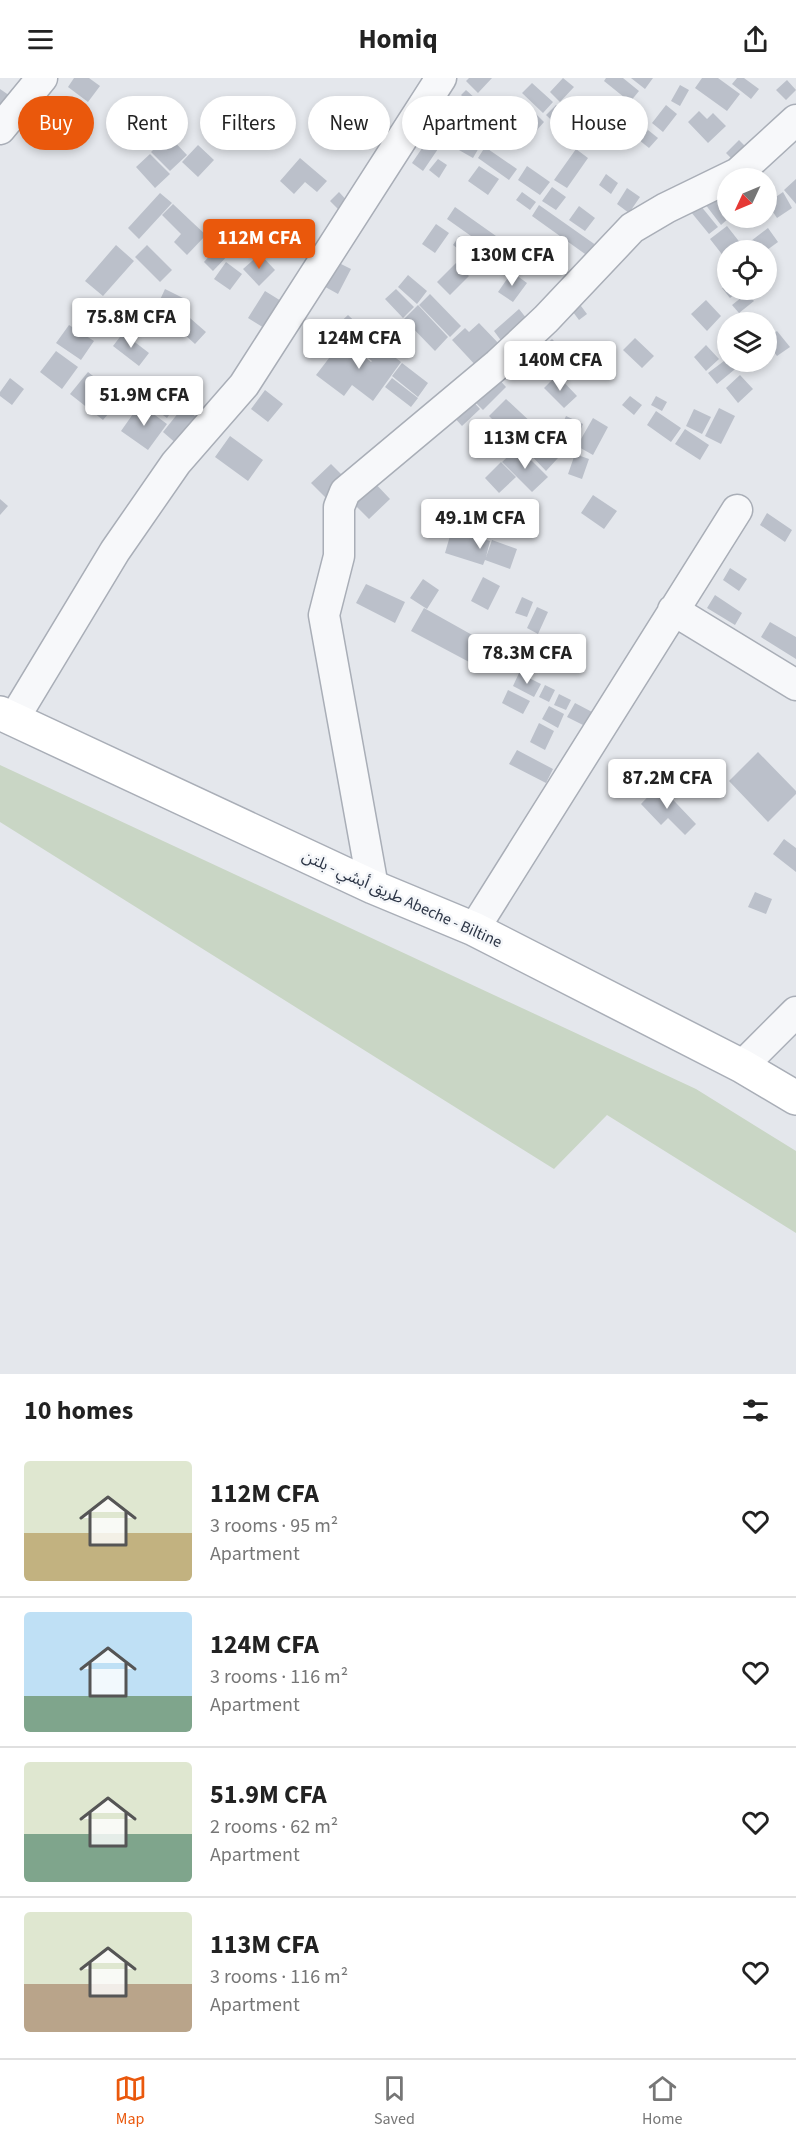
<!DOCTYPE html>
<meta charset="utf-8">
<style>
:root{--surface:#fff;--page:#f2f2f2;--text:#222;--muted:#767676;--line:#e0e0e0;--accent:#ea580c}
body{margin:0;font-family:"Source Sans 3","Noto Sans Arabic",sans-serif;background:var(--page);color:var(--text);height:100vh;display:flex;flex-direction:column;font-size:22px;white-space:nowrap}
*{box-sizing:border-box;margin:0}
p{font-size:20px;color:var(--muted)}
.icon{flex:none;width:33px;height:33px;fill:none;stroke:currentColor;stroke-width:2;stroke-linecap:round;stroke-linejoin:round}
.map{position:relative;height:1296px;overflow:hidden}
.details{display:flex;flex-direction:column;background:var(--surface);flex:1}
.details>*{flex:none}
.top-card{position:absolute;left:18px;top:18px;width:760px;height:54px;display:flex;gap:12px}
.needle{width:39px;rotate:226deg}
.fabs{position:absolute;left:717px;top:90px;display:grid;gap:12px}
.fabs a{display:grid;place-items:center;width:60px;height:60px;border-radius:50%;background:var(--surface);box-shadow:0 3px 9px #0003;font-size:30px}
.price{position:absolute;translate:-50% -51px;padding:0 14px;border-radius:6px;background:#fff;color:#222;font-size:20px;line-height:39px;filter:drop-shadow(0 2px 3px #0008)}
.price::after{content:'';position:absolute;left:50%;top:36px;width:18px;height:14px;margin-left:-9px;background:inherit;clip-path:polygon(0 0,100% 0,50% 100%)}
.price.selected{background:var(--accent);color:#fff}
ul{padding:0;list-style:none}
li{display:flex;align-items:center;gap:18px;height:150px;padding:0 24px}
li+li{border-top:2px solid var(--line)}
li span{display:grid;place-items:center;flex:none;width:168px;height:120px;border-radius:6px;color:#555}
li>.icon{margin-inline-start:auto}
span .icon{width:72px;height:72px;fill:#fffc;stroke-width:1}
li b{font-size:26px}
h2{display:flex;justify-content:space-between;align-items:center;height:72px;padding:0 24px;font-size:26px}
.pill{padding:0 21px;border-radius:27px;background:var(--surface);box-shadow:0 3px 9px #0003;font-size:21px;line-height:54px}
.pill.selected{background:var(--accent);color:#fff}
header{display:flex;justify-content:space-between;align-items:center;height:78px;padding:0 24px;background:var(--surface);font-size:27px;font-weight:700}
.menu{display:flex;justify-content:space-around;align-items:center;height:84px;border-top:2px solid var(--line);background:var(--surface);font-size:16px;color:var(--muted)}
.menu a{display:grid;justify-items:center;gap:3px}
.menu .selected{color:var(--accent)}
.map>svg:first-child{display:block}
.green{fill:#c9d6c5}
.building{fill:#bbc0ca}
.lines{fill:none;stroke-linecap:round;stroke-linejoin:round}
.street-casing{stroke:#a9aeb7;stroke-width:33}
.secondary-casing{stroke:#a9aeb7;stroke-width:36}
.street{stroke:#f7f8fa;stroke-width:30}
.secondary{stroke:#fff;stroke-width:33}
.labels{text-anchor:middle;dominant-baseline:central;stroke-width:5;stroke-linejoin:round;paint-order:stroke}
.street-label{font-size:16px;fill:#2b3445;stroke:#f4f6f9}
</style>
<header><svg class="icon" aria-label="menu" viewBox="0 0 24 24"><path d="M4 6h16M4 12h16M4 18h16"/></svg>Homiq<svg class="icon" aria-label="share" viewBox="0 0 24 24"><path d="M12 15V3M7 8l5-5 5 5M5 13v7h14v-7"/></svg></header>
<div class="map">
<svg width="796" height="1296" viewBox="0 0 796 1296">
<rect width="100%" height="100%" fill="#e4e7ec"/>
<!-- green -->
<path class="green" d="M0,687L696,1011L796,1073V1155L607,1037L554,1091L0,744Z"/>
<!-- building -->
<path class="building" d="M74,0H89L100,8L88,24L68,9Z
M469,0H492L478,15L466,3Z
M563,0L574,9L560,24L550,14Z
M606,0H623L639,13L630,24L604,3Z
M631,0H653L645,11Z
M702,0H718L740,16L727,33L695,10Z
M737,0H744L759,11L751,21L732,6Z
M787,2L796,12L786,22L776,12Z
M532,5L553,24L543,35L522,15Z
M680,7L689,12L680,28L671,23Z
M0,11L16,22L0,45Z
M466,12L476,21L471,27L461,17Z
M451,27L491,49L473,80L443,63L448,55L439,50Z
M556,27L577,46L567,57L546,37Z
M666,27L677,36L663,54L652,45Z
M532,32L544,44L529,61L516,49Z
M699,33L707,41L713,35L726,48L708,65L688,44Z
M138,36L155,53L141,68L124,51Z
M648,52L658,60L649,70L639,62Z
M168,57L187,77L170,93L151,74Z
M429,60L440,68L423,93L412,85Z
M739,62L751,74L737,86L726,75Z
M198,67L214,82L198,99L182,84Z
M485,69L517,91L509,102L478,80Z
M576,71L588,80L567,110L554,102Z
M150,76L170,96L155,110L136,89Z
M300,80L327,103L317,114L305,104L294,116L280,103Z
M438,81L447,87L439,100L429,92Z
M479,88L499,101L488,117L468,103Z
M527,88L550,104L540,117L518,102Z
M606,96L618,105L611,116L599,107Z
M796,101V126L784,112Z
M552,109L566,119L556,132L542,123Z
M627,110L640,119L629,135L617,126Z
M339,114L351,127L342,135L330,123Z
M522,114L536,124L530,132L516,122Z
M783,114L792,130L777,140L767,125Z
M160,115L172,125L139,161L128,150Z
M714,119L722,130L728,126V140H729L721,147L705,126Z
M173,126L192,144L184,152L192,144L206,157L187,177L174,164L181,156L162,137Z
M539,127L600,170L592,181L532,138Z
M700,127L718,149L709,156L691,134Z
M579,128L595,140L585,153L569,142Z
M455,129L496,158L488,170L447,141Z
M436,146L449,155L435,175L422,166Z
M727,148L745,171L728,172V184L710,161Z
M768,150L778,164L767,172H752L747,166Z
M459,158L471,166L465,176L453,167Z
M222,164L232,173L213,193L204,184Z
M497,164L504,169L496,180L490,175Z
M116,167L134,183L103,218L85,203Z
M147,167L172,192L160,204L135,179Z
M260,176L275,192L259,208L243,191Z
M518,176L533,186L526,197L510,186Z
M333,182L351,191L338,216L320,206Z
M226,184L242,196L230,212L214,201Z
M456,185L469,198L450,217L437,204Z
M512,194L527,205L513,224L498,214Z
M408,197L427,213L417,226L398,209Z
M728,206V212H740L730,220L722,210Z
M165,211L187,222L180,235L159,224Z
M396,211L414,229L403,240L385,221Z
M265,213L286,226L269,253L248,240Z
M747,215L754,223L739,235L732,227Z
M430,216L461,248L450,259L419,227Z
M706,222L721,238L707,253L691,236Z
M578,224L587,236L579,242L570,230Z
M418,227L448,259L435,273L404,241Z
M519,231L531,246L505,268L494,253Z
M183,234L206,254L195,266L173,246Z
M348,237L372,260L358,273L335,249Z
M479,245L502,269L479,291L452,262L465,250L469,254Z
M69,247L94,263L81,282L56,265Z
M777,253L790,269L777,278L766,264V261Z
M123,255L149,275L139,288L113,268Z
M635,260L654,278L642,290L623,272Z
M552,261L572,281L561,292L541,271Z
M343,262L371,284L372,283L368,280L378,266L401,284L373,323L352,307L344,318L316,297Z
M530,264L540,274L526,287L517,278Z
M706,267L719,281L706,293L694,279Z
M56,273L78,289L62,311L40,294Z
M728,280V284H737L740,287L717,306L708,295Z
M402,285L428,305L418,319L392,298Z
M88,294L107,309L100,318L114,329L103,342L70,316Z
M557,297L577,318L564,330L544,310Z
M740,297L753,311L738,325L726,310Z
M496,298L506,309L483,332L472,321Z
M10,300L24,311L12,327L0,318V314Z
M392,300L418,320L411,329L385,309Z
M157,309L178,324L167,340L146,325Z
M265,312L283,326L268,344L251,331Z
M630,318L642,327L634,337L622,327Z
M656,318L667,324L662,333L651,327Z
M470,320L480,331L462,348L452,337Z
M506,321L534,347L516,365L489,338Z
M140,326L167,346L148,372L121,353Z
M183,329L199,341L178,367L163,354Z
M719,330L735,338L721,366L705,358Z
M694,331L711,339L702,356L686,348Z
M656,333L681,350L671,364L647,347Z
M566,338L583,346L574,368L556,360Z
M593,340L608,349L593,377L577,368Z
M685,351L709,367L700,382L675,366Z
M230,358L263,382L248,403L215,379Z
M536,358L558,380L546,393L524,370Z
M518,369L548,399L532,414L502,384Z
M575,376L589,381L582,401L568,396Z
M501,384L516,399L499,415L485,400Z
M331,386L347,402L327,421L311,405Z
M371,401L390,421L369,441L349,421Z
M593,417L617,433L604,451L581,435Z
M0,421L8,428L0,437Z
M434,426L481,441L476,457L430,443Z
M767,435L792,452L785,464L760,447Z
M452,451L490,463L486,479L492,462L517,471L510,491L485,482L483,487L445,475Z
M730,490L747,501L739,513L723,502Z
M483,499L500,508L488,532L471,523Z
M423,501L439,512L427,531L410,520Z
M366,506L405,524L395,545L356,525Z
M715,517L742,535L735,547L707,530Z
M522,519L533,524L527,539L515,535Z
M537,529L548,534L538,556L527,550Z
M424,530L483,563L471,585L411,553Z
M770,544L796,559V581L761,559Z
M519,595L541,606L534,619L513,608Z
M545,607L555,612L549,624L539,619Z
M508,612L530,623L523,636L502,625Z
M559,616L571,622L566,632L554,627Z
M575,625L594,635L587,649L567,639Z
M549,628L564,636L558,650L542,641Z
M539,645L554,653L545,672L530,664Z
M517,672L553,691L546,705L509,686Z
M758,674L796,713V716L768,744L729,703Z
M659,707L696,746L685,757L668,740L661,747L641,726Z
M784,761L796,770V794L773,776Z
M755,814L772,821L766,836L748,829Z"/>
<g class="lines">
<!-- street casing -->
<g class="street-casing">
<path id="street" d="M0,51L42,0
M673,532L796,607
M13,642L115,473L176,385L244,307L441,0
M373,809L324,537L339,478V429L345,414L498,286L546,241L632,150L666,130L738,95L796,42
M474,851L737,432
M742,988L796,934"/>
</g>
<!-- secondary casing -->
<g class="secondary-casing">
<path id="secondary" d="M0,635L373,809L474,851L742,988L796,1020"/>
</g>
<!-- street -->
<use href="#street" class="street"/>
<!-- secondary -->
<use href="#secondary" class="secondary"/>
</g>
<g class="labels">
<!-- street labels -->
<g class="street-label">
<text transform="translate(402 821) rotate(24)">طريق أبشي - بلتن Abeche - Biltine</text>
</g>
</g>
</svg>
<div class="fabs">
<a><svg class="needle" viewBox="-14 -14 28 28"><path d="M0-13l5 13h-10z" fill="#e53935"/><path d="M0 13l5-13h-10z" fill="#767676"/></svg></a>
<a><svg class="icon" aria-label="locate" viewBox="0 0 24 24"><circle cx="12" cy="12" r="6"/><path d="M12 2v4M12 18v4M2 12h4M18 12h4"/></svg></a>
<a><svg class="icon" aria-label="layers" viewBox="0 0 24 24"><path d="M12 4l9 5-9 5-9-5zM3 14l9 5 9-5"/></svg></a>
</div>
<b class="price selected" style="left:259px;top:192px">112M CFA</b>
<b class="price" style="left:512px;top:209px">130M CFA</b>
<b class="price" style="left:131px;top:271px">75.8M CFA</b>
<b class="price" style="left:359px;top:292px">124M CFA</b>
<b class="price" style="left:560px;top:314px">140M CFA</b>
<b class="price" style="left:144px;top:349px">51.9M CFA</b>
<b class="price" style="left:525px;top:392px">113M CFA</b>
<b class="price" style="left:480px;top:472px">49.1M CFA</b>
<b class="price" style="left:527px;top:607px">78.3M CFA</b>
<b class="price" style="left:667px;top:732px">87.2M CFA</b>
<div class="top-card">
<a class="pill selected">Buy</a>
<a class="pill">Rent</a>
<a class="pill">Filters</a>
<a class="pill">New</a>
<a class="pill">Apartment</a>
<a class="pill">House</a>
</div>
</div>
<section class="details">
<h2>10 homes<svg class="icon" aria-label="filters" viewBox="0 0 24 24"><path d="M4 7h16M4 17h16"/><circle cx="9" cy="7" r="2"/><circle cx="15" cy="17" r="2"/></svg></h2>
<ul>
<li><span style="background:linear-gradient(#dfe7d0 60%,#c2b280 0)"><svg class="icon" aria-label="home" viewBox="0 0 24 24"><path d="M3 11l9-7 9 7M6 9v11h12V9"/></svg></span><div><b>112M CFA</b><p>3 rooms · 95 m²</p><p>Apartment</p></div><svg class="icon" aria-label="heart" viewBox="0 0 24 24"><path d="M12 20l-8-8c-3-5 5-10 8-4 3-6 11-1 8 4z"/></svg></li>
<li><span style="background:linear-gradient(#bfe0f5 70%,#7fa58c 0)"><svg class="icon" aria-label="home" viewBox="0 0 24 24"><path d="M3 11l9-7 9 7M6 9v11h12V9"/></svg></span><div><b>124M CFA</b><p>3 rooms · 116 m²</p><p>Apartment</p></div><svg class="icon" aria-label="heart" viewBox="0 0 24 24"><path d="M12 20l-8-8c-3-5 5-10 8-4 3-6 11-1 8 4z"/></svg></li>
<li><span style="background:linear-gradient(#dfe7d0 60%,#7fa58c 0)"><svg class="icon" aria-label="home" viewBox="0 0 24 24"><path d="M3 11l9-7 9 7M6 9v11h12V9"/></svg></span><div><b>51.9M CFA</b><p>2 rooms · 62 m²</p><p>Apartment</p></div><svg class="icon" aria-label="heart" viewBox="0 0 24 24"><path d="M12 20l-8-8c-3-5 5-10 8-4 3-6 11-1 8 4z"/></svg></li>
<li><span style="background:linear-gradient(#dfe7d0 60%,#b9a48a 0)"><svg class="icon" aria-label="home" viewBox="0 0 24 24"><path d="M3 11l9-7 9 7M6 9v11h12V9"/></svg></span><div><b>113M CFA</b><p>3 rooms · 116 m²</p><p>Apartment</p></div><svg class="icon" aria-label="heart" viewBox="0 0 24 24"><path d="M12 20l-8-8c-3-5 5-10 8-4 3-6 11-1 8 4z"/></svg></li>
</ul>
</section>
<nav class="menu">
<a class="selected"><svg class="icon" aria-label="map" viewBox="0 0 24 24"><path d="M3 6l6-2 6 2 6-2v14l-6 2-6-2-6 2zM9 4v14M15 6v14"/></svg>Map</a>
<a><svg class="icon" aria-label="saved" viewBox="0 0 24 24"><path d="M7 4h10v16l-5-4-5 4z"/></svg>Saved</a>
<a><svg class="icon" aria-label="home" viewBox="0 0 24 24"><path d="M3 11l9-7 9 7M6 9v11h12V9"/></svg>Home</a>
</nav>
